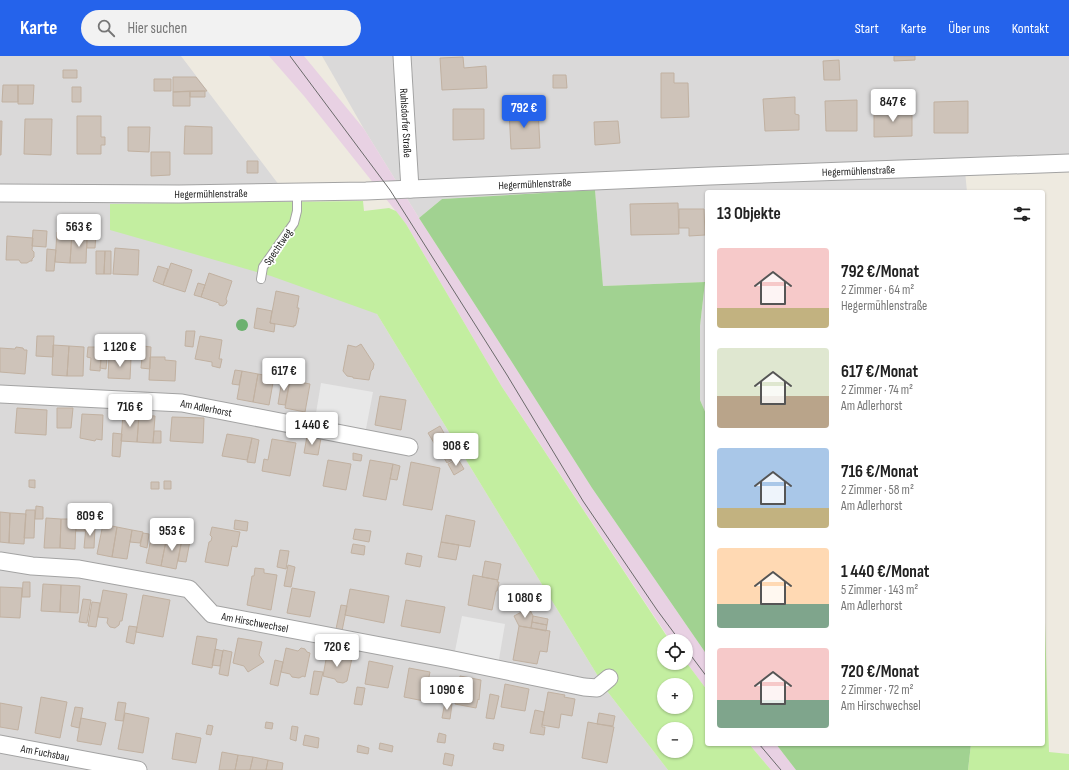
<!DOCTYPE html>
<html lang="de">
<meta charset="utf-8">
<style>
:root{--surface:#fff;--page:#f2f2f2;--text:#222;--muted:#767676;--accent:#2563eb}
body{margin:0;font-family:"Sofia Sans Condensed",sans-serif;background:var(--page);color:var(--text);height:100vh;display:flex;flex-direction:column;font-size:15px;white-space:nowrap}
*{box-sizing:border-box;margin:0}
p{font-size:13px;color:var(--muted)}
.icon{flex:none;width:22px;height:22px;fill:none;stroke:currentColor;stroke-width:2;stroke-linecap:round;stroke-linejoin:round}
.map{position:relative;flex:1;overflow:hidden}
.panel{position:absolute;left:705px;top:134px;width:340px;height:556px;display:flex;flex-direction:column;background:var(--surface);border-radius:4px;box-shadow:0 1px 3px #0004}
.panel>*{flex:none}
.buttons{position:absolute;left:657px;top:578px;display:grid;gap:8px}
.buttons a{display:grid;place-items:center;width:36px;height:36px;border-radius:50%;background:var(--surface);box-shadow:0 1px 3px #0004;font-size:20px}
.price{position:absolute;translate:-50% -34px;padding:0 9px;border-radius:4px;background:#fff;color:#222;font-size:13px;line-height:26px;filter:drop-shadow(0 1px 2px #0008)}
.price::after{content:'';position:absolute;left:50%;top:24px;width:12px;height:9px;margin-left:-6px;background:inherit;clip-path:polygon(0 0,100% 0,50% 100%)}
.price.active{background:var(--accent);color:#fff}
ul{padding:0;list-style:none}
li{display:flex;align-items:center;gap:12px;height:100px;padding:0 12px}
li span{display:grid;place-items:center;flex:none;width:112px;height:80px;border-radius:4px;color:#555}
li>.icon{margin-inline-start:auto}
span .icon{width:48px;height:48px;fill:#fffc;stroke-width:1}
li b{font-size:17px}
h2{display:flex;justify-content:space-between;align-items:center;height:48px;padding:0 12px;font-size:17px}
header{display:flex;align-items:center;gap:24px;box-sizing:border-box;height:56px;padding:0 20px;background:var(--accent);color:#fff}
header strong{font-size:19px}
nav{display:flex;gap:22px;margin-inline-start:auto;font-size:14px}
.search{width:280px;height:36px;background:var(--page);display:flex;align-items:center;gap:10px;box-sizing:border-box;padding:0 14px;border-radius:22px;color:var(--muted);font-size:15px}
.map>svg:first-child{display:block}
.residential{fill:#dad9d9}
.industrial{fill:#e8d1e3}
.grass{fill:#c3eea0;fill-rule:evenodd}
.forest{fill:#a1d291}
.parking{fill:#e8e8e8}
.building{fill:#cec3b9;stroke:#c1b1a1}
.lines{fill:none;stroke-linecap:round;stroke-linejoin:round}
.lane-casing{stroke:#a3a3a3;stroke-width:10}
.street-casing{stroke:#a3a3a3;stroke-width:19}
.lane{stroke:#fff;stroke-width:8}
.street{stroke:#fff;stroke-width:17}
.tram{stroke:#6a6a6a;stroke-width:1}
.tree{fill:#6cb16f}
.labels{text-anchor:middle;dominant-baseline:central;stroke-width:3.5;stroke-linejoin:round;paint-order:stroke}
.street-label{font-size:11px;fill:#1c1c1c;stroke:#fff}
</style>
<header>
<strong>Karte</strong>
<div class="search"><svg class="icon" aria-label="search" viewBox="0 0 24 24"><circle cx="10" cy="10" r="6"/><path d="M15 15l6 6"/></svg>Hier suchen</div>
<nav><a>Start</a><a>Karte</a><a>Über uns</a><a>Kontakt</a></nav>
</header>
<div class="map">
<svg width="1069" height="714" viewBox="0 0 1069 714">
<rect width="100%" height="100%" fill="#eeeae0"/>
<!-- residential -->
<path class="residential" d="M0,0H181L377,258L607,635L668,714H0Z
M322,0H1069V113L965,115L967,136H707V360L700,344V270L705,226L603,230L595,134L442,143L419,162L364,73Z"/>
<!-- industrial -->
<path class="industrial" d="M269,0H304L364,73L419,162L492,275L592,432L707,599V634L686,606V585H670V584L502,331L406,168L304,40Z
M749,688H776L796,714H771Z"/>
<!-- grass -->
<path class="grass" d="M363,145L364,155L389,152L396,155L406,168L502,331L670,585H664V607H686V606L707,634V688H749L771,714H668L607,635L377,258L271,220L110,174V148ZM664,629H686V651H664ZM664,673H686V695H664Z
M1043,502L1049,696L1069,698V714H968L971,688H1043Z"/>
<!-- forest -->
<path class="forest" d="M595,134L603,230L705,226L700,270V344L707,360V599L592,432L492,275L419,162L442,143Z
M776,688H971L968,714H796Z"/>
<!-- parking -->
<path class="parking" d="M321,327L373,336L365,378L314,369Z
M462,560L505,568L498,609L454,600Z"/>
<!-- building -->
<path class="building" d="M894,0H915V4L894,5Z
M463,1L464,12L486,10L487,32L442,34L440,2Z
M839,4L840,24H824L823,5Z
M63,14H77V22H63Z
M661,17H674V27H688L689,61L661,62Z
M553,19H566L567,32H553Z
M173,21H196L207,35L173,36Z
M154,23H171V35H154Z
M3,29H18V46H2Z
M18,29H34L33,48H18Z
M72,31H81V46H72Z
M190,35H205V41H190Z
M190,35V50H173V36Z
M795,41V58L799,59V74L765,75L763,43Z
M857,44V75H826L825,45Z
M968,45V77H934V46Z
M453,53H484V83L453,84Z
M538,53L540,92L511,93L509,54Z
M912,53V80L874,81V54Z
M77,60H101V81H105V89H101V98H77Z
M25,63H52L51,99L24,98Z
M0,65H2L1,99H0Z
M618,65L620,87L595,89L594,66Z
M185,70L212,71V98H184Z
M128,71H150L149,96L128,95Z
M151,96H170V119L151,120Z
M247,105H258V117H247Z
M678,147L679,178L631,179L630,148Z
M679,153H704L705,179L689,180V172H679Z
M33,174L47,175L46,191L32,190Z
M57,176L72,177L70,207L55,206Z
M72,177H87L86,207H70Z
M87,177L96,178L95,192H87Z
M7,180L33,182L32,194L34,196V201L32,203V205H30L27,207H21L19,204H6Z
M115,192L139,194L138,219L113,218Z
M47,193L56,194L54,215H46Z
M96,195H105L104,218H96Z
M105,195H111V218H104Z
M171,207L192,214L185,236L163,229Z
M158,210L168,213L163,229L153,225Z
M209,217L232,225L226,243L227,245L226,248L223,250L219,249V247L201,241Z
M198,227L205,229L201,241L194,239Z
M276,235L299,240L297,252H299L296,268L295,270L294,269V271L270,267Z
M257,252L272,255L270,267L275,268L274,276L254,272Z
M186,275H195L193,291L185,290Z
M37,280H54L53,301L36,300Z
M200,280L222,284L219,303H222L220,312L212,310V306L195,303Z
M361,288L374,308L373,313L371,315L369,324L353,322V321L347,320L343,315L348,289L356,291Z
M53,289L69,290L67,320L52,319Z
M69,290L84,291L83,320H67Z
M143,290L151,291L150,313L141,312Z
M16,291L23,292L24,294H27L25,318L0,316V292L15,293Z
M88,291H102L100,315L90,314L91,302L87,301Z
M102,291L108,292L106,313L100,312Z
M109,301L131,302L130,323L108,322Z
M150,301H165V304L176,305L175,325L149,324Z
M235,314L242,315L239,329L232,328Z
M242,315L258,318L253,346L237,343Z
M258,318L274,321L269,349L253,346Z
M282,324L290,325L285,349L278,348Z
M290,324L310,328L305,356L285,352Z
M380,340L406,344L401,374L375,369Z
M17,352L47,354L46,379L15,377Z
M57,352H73L71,372H57Z
M82,358L103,359L102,384L96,383L95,385L80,382Z
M123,358L139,359L137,386L121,385Z
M139,359L155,360L153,387L137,386Z
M172,361L204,362L203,387L170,385Z
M440,370L452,391L440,397L428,377Z
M154,375H161V387H153Z
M113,377L122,378L120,401L112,400Z
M227,378L252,382L247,404L222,400Z
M307,380L321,382L318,399L304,397Z
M252,382L259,384L255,407L247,406Z
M272,383L296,387L290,420L262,415L264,403L268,404Z
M452,391L457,401L447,407L441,397Z
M353,397L362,399L361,405L353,404Z
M458,403L464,413L454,419L448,408Z
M328,404L351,408L346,434L323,430Z
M370,404L393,408L386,444L363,440Z
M411,406L440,412L432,454L403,449Z
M393,408L400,410L397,424L390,423Z
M29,424H35V432L29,431Z
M164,425H171V433H164Z
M151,426H159V433H151Z
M36,450L43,451V463H35Z
M77,452L86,453L85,475H76Z
M26,454H35L34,482H24Z
M0,456L10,457L9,487L0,486Z
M10,457L26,458L24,488L9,487Z
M446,459L475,465L470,491L441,486Z
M86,461H95V471L86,470Z
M46,462L61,463L60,492H44Z
M61,463H76L75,493L60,492Z
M235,464L248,466L247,475L234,473Z
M103,468L117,471L112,501L97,498Z
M86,470L95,471L94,492H84Z
M117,471L132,474L127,503L112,501Z
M212,471L240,476L237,491L232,490L228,510L205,506L209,486L211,485L212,481L210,479Z
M355,473L371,475L369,486L353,483Z
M132,474L143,476L140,487L130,486Z
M143,477L149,478L147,492L140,490Z
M152,478L167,480L161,510L146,507Z
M167,480L182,483L176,513L161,510Z
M182,483L190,485L186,506L178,505Z
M441,486L459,489L456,504L438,501Z
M353,488L365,490L364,499L351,497Z
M280,494L289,495L286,513L277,511Z
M407,497L422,500L420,511L405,508Z
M485,505L501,508L498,524L482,521Z
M288,509L295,511L291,531L284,530Z
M255,512L264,513V517L277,519L271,554L247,549L252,520H254Z
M473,519L498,524L497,526H499L497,535H496L492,554L468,549Z
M23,526H30V541H22Z
M43,528L61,529L60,556L41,555Z
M61,529L80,530L78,557L60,556Z
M0,531L22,532L20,562L0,561Z
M292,532L315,536L310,561L287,557Z
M350,533L389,540L384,567L345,559Z
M103,534L127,538L122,565H120L119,569L115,572L110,571L107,567L108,562L98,561Z
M143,539L170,544L163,581L136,576Z
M83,543L91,544L87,567L79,566Z
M406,544L445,551L440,577L401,570Z
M92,546L100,547L96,571L88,570Z
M341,549L347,550L342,575L336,573Z
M529,552L533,560L531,572L519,570L514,560Z
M533,560L548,563L547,569L532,566Z
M532,566L547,569L546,575L531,572Z
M129,570L137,571L134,588L126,586Z
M519,570L550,575L547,596L540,595L537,608L513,604Z
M197,580L217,583L212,612L192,608Z
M238,582L262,586L259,599L264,606L248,616L244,610L233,607Z
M286,592L298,595L301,592L305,593L307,596L310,597L305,621L303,620L299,622L292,621L290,618L281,616Z
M215,593L223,595L220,610L212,609Z
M223,594L232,596L228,620L219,618Z
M327,598L352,602L347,625L343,627L337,626L335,623L323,620Z
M275,604L283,606L278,630L270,628Z
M369,605L393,610L388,632L365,628Z
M409,612L430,616L424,645L404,641Z
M314,615L323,616L318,639L310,638Z
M460,620L481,624L479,644L478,643L476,652L455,648Z
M505,628L529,633L525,655L501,651Z
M357,631L365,632L362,649L354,648Z
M548,636L565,639L564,641L575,643L572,660L561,658L559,672L542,669Z
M490,638L499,640L494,663L486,662Z
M41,641L67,646L60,682L35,677Z
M118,646L126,647L123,665L115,664Z
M445,646L452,648L450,663L442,662Z
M0,647L22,651L18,674L0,671Z
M75,651L83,652L79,672L71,670Z
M535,654L544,656L542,669V671H545L544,679L530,677Z
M125,657L149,662L143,697L118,693Z
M599,657L615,660L613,670L597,668Z
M81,662L106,667L101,689L77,685Z
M266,666L273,667L272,673L265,672Z
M588,666L614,671L607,707L582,702Z
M208,669L213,670L211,679L206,678Z
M292,670L298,671L296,685L290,683Z
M176,677L201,682L196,707L172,703Z
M439,677L446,679L445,687L437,686Z
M305,679L319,682L318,692L303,689Z
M380,687L393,690L392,696L379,693Z
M494,687L504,689L503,695L493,693Z
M358,689L369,692L368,698L357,696Z
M222,696L238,699L235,714H219Z
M445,697L454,699L452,710L443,708Z
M238,699L253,701L250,714H235Z
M253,701L268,704L266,714H250Z
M268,704L283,707L282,714H266Z"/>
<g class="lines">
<!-- lane casing -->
<g class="lane-casing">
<path id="lane" d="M261,223L263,211L294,167L297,155V136"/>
</g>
<!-- street casing -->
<g class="street-casing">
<g id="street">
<path id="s1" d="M402,0L410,133"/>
<path id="s2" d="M0,137L179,138L366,135L710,120L1069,107"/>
<path id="s3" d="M0,338L182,347L409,391"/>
<path id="s4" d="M0,505L32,510L79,513L189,533L212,558L449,603L584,631L597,632L609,622"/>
<path id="s5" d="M0,688L138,714"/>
</g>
</g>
<!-- lane -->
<use href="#lane" class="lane"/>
<!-- street -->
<use href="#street" class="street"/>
<!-- tram -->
<path class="tram" d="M290,0L390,134L507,319L583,445L657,554L680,585
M686,593L707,621
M759,688L781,714"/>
</g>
<!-- trees -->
<circle class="tree" cx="242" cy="269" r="6"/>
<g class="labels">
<!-- street labels -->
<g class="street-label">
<text stroke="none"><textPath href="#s1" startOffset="67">Ruhlsdorfer Straße</textPath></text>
<text stroke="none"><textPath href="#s2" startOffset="859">Hegermühlenstraße</textPath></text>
<text stroke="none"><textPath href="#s2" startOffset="535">Hegermühlenstraße</textPath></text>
<text stroke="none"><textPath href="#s2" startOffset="211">Hegermühlenstraße</textPath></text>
<text transform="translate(278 191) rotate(-56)">Spechtweg</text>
<text stroke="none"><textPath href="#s3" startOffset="207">Am Adlerhorst</textPath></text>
<text stroke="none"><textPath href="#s4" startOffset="269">Am Hirschwechsel</textPath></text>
<text stroke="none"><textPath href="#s5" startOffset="46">Am Fuchsbau</textPath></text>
</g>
</g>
</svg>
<div class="buttons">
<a><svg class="icon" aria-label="locate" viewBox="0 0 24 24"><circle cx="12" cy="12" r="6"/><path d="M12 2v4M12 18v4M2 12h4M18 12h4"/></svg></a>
<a>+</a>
<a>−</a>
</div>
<b class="price" style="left:893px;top:67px">847 €</b>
<b class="price active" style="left:524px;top:73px">792 €</b>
<b class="price" style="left:79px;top:192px">563 €</b>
<b class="price" style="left:120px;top:312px">1 120 €</b>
<b class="price" style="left:284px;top:336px">617 €</b>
<b class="price" style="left:130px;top:372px">716 €</b>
<b class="price" style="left:312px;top:390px">1 440 €</b>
<b class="price" style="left:456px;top:411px">908 €</b>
<b class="price" style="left:90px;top:481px">809 €</b>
<b class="price" style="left:172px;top:496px">953 €</b>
<b class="price" style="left:525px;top:563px">1 080 €</b>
<b class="price" style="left:337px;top:612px">720 €</b>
<b class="price" style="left:447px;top:655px">1 090 €</b>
<section class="panel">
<h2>13 Objekte<svg class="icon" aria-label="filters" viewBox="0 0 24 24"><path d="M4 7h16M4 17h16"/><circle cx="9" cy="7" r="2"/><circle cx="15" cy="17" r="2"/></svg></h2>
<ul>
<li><span style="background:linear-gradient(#f6c9c9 75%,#c2b280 0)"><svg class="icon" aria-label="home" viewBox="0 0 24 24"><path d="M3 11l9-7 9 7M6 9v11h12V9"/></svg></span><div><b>792 €/Monat</b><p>2 Zimmer · 64 m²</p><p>Hegermühlenstraße</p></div></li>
<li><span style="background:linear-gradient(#dfe7d0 60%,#b9a48a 0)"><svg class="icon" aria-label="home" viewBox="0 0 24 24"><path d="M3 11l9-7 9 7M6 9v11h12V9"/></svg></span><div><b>617 €/Monat</b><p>2 Zimmer · 74 m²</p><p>Am Adlerhorst</p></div></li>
<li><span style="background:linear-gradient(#a9c7e8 75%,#c2b280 0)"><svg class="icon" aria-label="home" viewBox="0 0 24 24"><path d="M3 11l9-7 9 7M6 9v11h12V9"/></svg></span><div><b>716 €/Monat</b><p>2 Zimmer · 58 m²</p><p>Am Adlerhorst</p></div></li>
<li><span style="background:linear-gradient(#ffd9b3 70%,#7fa58c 0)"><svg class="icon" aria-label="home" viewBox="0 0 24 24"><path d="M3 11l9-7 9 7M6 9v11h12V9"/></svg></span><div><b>1 440 €/Monat</b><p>5 Zimmer · 143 m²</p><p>Am Adlerhorst</p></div></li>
<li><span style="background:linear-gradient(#f6c9c9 65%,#7fa58c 0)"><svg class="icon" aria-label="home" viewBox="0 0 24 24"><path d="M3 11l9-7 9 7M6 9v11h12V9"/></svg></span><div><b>720 €/Monat</b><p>2 Zimmer · 72 m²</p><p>Am Hirschwechsel</p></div></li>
</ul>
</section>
</div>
